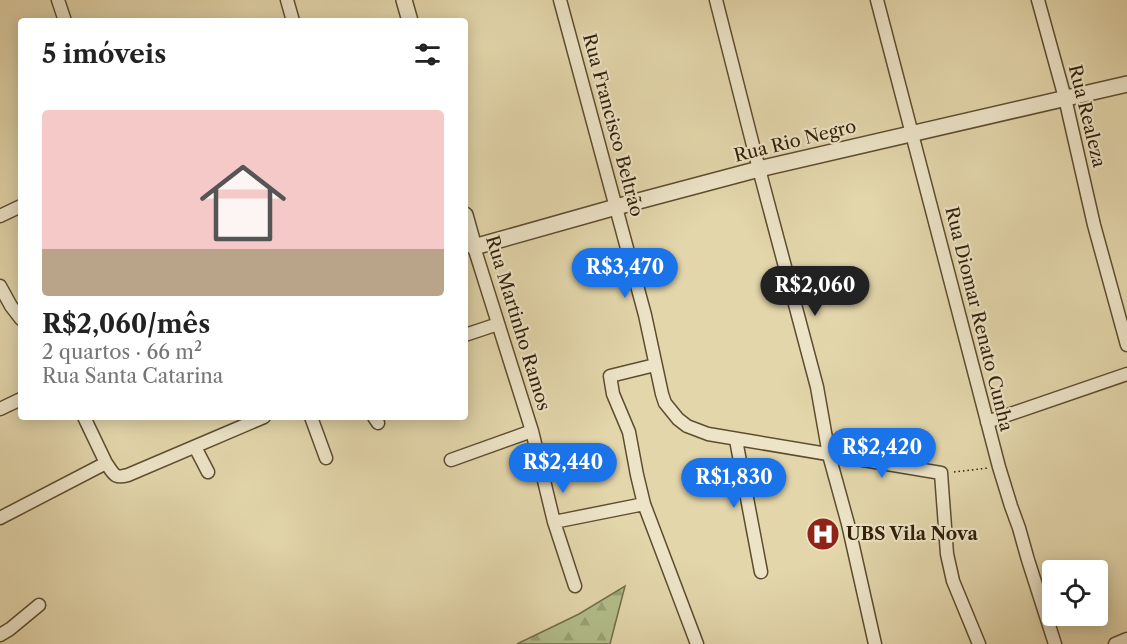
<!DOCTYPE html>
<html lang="pt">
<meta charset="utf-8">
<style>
:root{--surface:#fff;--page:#f2f2f2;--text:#222;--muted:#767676;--accent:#1a73e8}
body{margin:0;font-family:"Libre Caslon Text",serif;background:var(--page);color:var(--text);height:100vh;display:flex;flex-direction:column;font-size:22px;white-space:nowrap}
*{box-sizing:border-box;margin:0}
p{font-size:20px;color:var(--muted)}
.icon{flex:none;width:33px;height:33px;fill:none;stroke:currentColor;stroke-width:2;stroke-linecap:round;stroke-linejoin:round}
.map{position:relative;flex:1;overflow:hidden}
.panel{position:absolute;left:18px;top:18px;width:450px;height:402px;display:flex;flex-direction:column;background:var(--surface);border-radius:6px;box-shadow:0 3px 15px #0003}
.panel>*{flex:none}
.tools{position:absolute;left:1042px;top:560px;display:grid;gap:12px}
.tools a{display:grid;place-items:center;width:66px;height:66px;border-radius:6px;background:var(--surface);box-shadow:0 3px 15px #0003;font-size:30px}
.price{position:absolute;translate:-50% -51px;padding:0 14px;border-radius:21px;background:var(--accent);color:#fff;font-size:20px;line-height:39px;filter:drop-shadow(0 2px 3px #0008)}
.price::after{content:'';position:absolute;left:50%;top:36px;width:18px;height:14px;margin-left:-9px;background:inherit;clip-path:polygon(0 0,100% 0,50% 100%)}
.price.active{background:#222;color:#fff}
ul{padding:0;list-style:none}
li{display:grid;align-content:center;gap:12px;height:318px;padding:0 24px}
li span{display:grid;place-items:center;height:186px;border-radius:6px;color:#555}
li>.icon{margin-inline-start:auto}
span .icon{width:108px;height:108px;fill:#fffc;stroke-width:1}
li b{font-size:26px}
h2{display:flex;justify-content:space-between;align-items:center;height:72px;padding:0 24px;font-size:26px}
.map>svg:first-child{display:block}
.forest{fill:url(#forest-firs);stroke:#716e48;stroke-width:1.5}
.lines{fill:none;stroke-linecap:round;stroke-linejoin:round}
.minor-casing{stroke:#5d4d2f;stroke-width:15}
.tertiary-casing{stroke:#5d4d2f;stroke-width:18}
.path{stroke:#301f06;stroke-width:1.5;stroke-dasharray:1.5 3;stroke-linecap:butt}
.minor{stroke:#ede4c8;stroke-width:12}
.tertiary{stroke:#ede4c8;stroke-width:15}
.labels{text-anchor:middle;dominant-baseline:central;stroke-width:4.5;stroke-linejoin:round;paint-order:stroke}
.street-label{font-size:18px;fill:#301f06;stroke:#ede4c8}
.poi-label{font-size:18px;font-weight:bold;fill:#301f06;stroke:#ede4c8;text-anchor:start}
</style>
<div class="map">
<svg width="1127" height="644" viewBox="0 0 1127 644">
<defs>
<pattern id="forest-firs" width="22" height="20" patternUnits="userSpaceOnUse" patternTransform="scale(1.5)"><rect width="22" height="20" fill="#b2be8b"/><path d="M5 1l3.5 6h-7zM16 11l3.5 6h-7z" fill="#99a376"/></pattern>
</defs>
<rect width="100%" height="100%" fill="#e3d6ab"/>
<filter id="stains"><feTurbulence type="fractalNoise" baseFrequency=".00333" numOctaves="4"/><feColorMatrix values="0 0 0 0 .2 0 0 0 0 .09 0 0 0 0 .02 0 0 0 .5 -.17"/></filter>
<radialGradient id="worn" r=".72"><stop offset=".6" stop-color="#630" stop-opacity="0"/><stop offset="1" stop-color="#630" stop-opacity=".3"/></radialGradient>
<!-- forest -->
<path class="forest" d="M625,586L610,644H517L579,614Z"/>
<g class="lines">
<!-- minor casing -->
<g class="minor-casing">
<path id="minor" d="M58,0L65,21
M287,0L293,21
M560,0L645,315L662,394L665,403L678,419L687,426L708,434L941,473L947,554L953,581L979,644
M716,0L759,169L817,387L829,455L848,524L875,644
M877,0L999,467L1011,506L1019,528L1028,560L1055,644
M1038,0L1065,98L1094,225L1127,345
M0,216L21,206
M474,247L532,431L554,522L644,504L697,644
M0,286L11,306L21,319
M465,335L498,324
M0,409L21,399
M311,417L326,458
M374,417L378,423
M987,422L1127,374
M736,440L761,572
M195,447L208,472
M451,460L532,431
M106,463C114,474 114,479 128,475L264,417
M644,504L637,475L629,432L613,394L610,376L655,365
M0,518L106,463L84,417
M554,522L575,586
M0,635L10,629L39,605
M1115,644L1127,639"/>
</g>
<!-- tertiary casing -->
<g class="tertiary-casing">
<path id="tertiary" d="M404,0L410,21
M465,215L474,247L616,207L759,169L1127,84"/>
</g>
<!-- path -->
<path class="path" d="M954,472L988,468"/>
<!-- minor -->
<use href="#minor" class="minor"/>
<!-- tertiary -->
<use href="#tertiary" class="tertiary"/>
</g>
<!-- icons -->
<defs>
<g id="hospital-disc" transform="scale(1.725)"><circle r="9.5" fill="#8f2418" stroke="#ede4c8"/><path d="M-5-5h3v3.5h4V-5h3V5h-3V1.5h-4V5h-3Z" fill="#fff"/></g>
</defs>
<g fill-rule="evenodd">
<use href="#hospital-disc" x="823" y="534"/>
</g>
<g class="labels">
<!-- street labels -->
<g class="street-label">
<text transform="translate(1087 116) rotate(76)">Rua Realeza</text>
<text transform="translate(613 125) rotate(75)">Rua Francisco Beltrão</text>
<text transform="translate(795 141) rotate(-14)">Rua Rio Negro</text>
<text transform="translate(979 319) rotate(76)">Rua Diomar Renato Cunha</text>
<text transform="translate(518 323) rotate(73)">Rua Martinho Ramos</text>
</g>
<!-- poi labels -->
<g class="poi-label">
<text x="846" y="534">UBS Vila Nova</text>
</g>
</g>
<rect width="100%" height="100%" filter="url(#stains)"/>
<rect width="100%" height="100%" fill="url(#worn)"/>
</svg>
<div class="tools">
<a><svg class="icon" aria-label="locate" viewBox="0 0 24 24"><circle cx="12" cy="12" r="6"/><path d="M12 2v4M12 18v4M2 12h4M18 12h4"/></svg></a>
</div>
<b class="price" style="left:625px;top:299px">R$3,470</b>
<b class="price active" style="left:815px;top:317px">R$2,060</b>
<b class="price" style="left:882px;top:479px">R$2,420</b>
<b class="price" style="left:563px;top:494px">R$2,440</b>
<b class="price" style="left:734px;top:509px">R$1,830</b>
<section class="panel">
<h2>5 imóveis<svg class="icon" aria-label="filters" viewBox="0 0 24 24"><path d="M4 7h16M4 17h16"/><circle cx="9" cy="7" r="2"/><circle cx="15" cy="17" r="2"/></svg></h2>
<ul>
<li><span style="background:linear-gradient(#f6c9c9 75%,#b9a48a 0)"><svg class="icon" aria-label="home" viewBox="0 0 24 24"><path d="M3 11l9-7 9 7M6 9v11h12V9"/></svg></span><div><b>R$2,060/mês</b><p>2 quartos · 66 m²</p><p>Rua Santa Catarina</p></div></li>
</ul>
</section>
</div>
